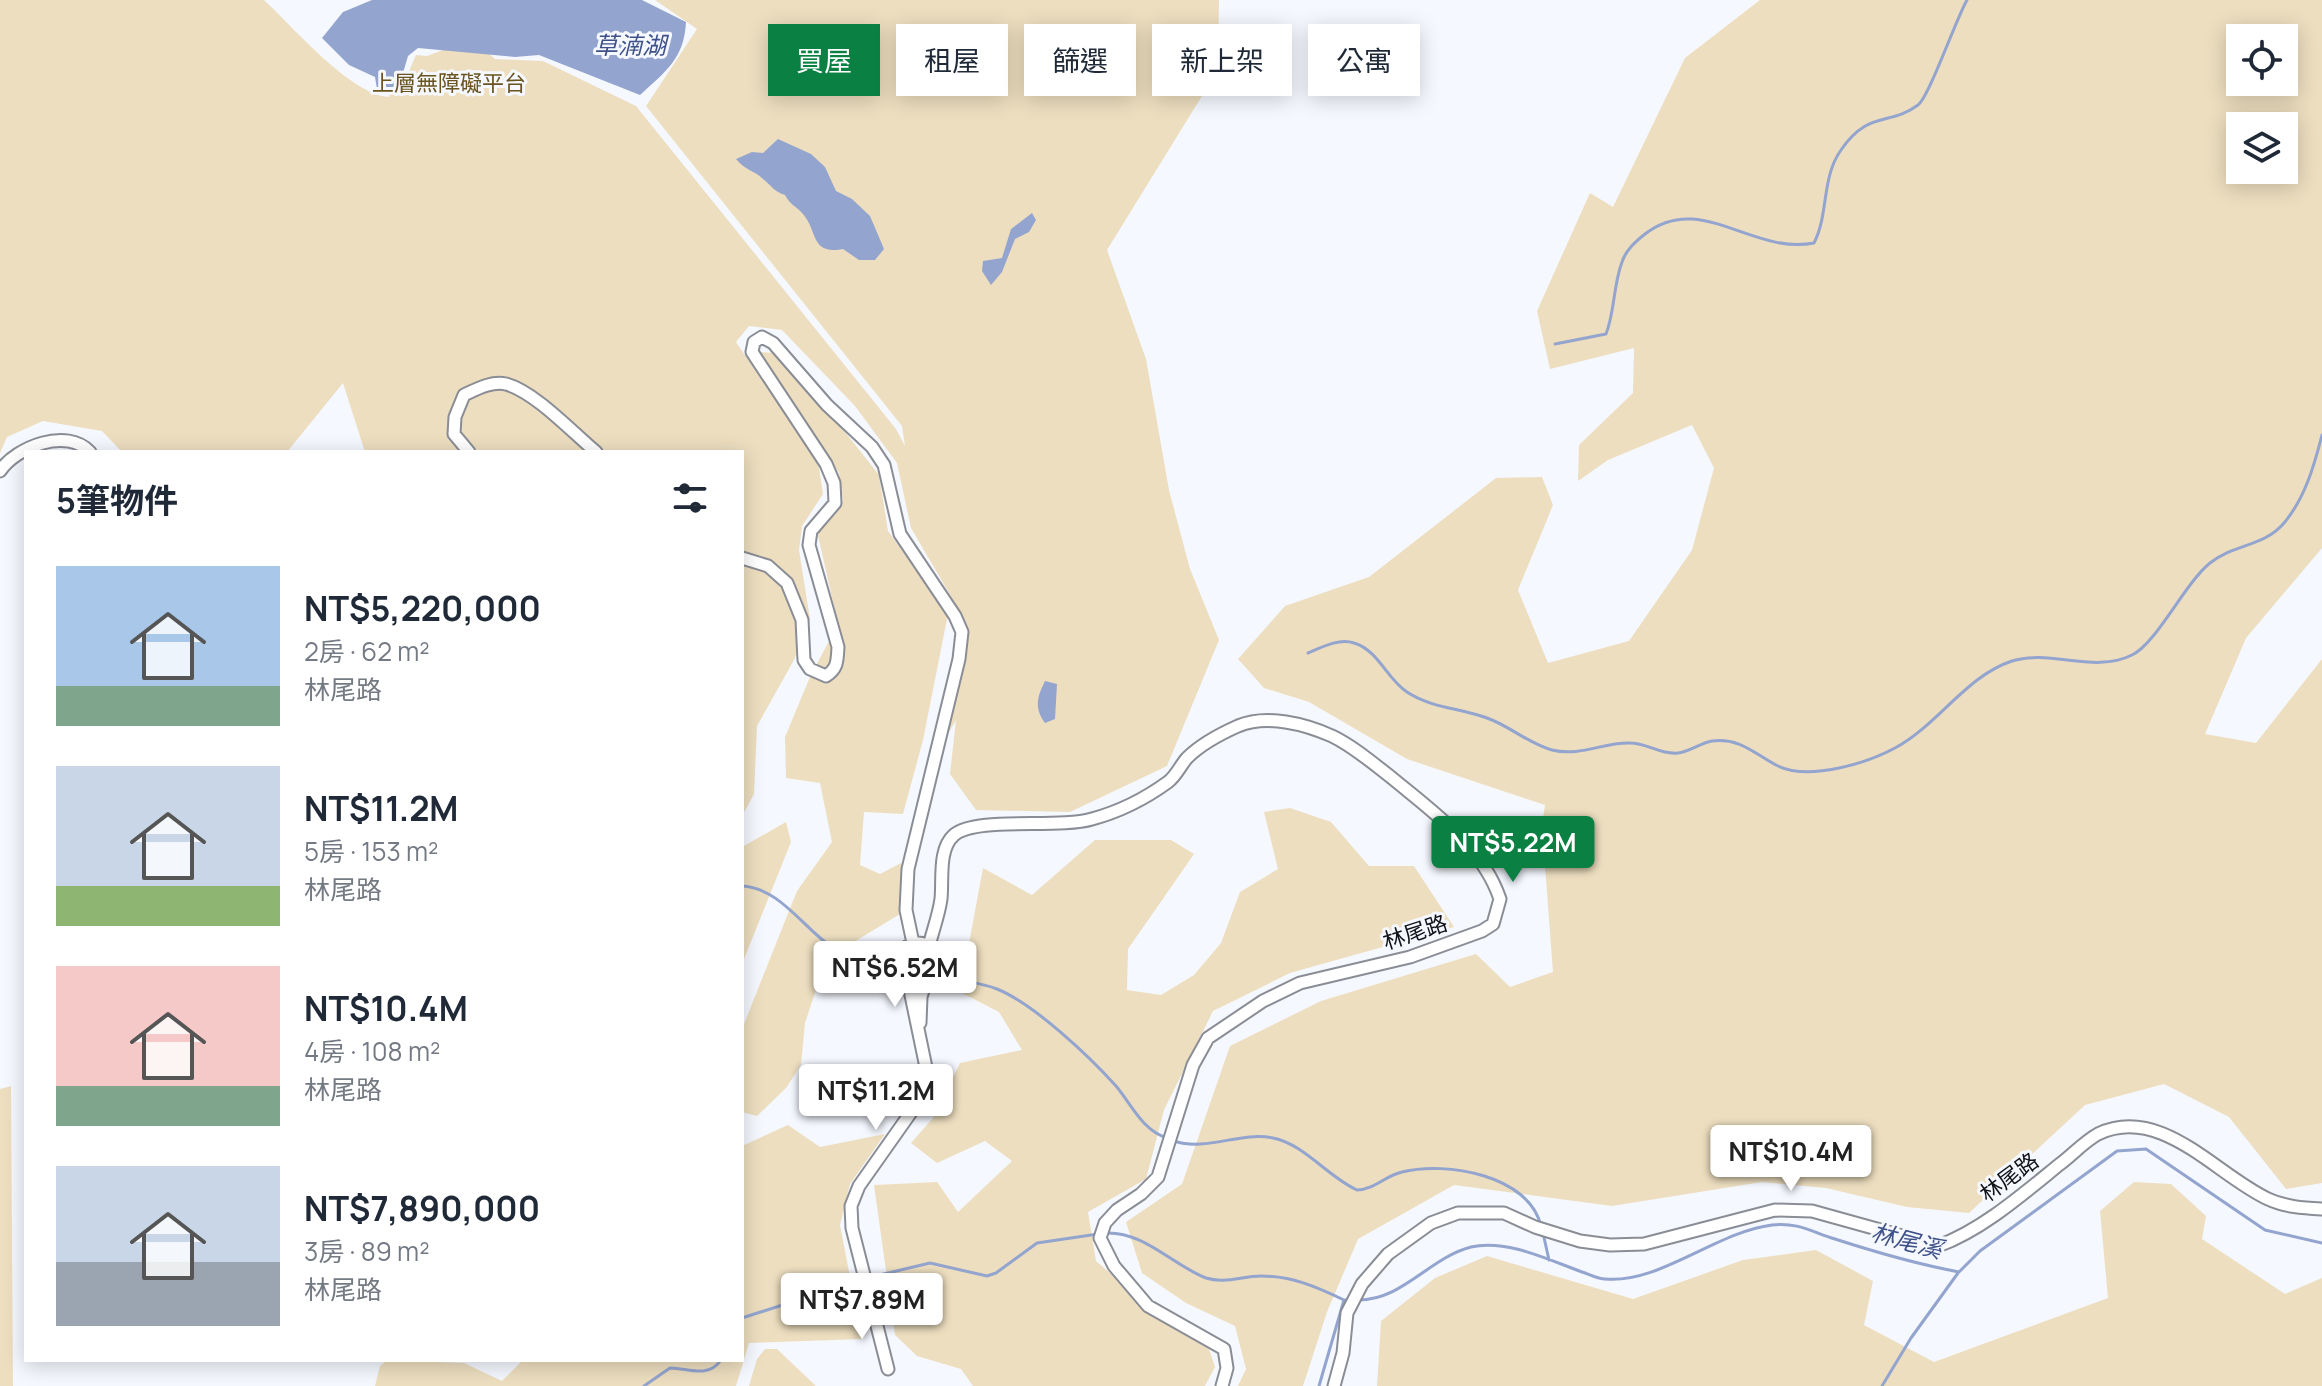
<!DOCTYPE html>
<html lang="zh-TW">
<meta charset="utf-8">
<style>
:root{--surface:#fff;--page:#f6f6f7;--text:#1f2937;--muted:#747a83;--accent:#0b8043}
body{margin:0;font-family:Manrope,"Noto Sans TC",sans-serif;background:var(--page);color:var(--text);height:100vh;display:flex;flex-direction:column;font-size:30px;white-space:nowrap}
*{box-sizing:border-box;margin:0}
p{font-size:26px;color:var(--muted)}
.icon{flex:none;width:44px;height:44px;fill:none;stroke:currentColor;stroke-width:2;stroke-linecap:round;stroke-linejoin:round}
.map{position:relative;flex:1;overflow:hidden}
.side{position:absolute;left:24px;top:450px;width:720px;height:912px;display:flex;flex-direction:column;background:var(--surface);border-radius:0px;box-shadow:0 4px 20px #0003}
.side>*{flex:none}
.guide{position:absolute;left:768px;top:24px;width:760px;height:72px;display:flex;gap:16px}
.controls{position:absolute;left:2226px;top:24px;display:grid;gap:16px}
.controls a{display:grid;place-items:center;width:72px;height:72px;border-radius:0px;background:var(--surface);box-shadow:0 4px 20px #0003;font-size:40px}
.price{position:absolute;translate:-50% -68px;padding:0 18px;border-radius:8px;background:#fff;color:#222;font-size:26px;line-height:52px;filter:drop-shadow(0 2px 4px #0008)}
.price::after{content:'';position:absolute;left:50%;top:48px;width:24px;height:18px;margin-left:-12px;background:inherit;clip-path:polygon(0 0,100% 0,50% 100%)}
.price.selected{background:var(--accent);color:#fff}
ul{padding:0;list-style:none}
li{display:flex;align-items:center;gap:24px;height:200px;padding:0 32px}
li span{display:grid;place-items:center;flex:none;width:224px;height:160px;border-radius:0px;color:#555}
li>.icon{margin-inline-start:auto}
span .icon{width:96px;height:96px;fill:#fffc;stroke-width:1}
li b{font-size:34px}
h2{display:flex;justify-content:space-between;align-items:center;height:96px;padding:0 32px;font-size:34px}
.pill{padding:0 28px;border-radius:0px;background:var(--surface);box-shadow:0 4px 20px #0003;font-size:28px;line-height:72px}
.pill.selected{background:var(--accent);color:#fff}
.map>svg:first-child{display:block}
.green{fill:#eddebf;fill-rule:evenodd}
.water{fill:#93a4cf}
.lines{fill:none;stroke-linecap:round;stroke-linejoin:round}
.stream{stroke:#93a4cf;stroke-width:3}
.minor-casing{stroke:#8a8d95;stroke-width:15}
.minor{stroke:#fff;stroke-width:11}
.labels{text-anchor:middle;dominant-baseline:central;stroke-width:6;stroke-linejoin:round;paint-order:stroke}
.park-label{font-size:22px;fill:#69531e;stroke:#f5f8ff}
.street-label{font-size:22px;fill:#111215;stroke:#f5f8ff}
.water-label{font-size:24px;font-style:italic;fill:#3e5189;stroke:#f5f8ff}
</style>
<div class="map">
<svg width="2322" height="1386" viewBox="0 0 2322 1386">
<rect width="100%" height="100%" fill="#f5f8ff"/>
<!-- green -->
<path class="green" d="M0,0H264C293,27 351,95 389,97L390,89L407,76L416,55L427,56L465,42L485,50L495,59L543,61L636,106L896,429L905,446L902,426L646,106L697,29L655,0H1219L1218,70L1107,250L1146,359L1169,490L1190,569L1219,640L1167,766L1070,812L976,810L950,774L956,720L945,739L963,617L911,528L897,463L855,406L782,330L749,326L736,342L818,462L823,494L802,526L799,550L810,619L794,660L757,726L754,794L742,816V452H365L343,383L287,452H122L102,431L43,421L7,437L0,453Z
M1760,0H2322V548L2246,638L2205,734L2256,743L2322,659V1183L2286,1189L2229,1117L2164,1084L2085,1105L1969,1213L1907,1207L1826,1188L1762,1182L1612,1206L1454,1185L1358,1239L1327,1312L1303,1386H1238L1246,1369L1235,1326L1186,1303L1142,1273L1126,1222L1182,1184L1230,1046L1321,1001L1476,954L1510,987L1553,972L1542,826L1545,805L1407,759L1309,702L1264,688L1238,659L1285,606L1369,577L1496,478L1542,477L1553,505L1518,590L1548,663L1629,641L1692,550L1714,468L1692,425L1608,460L1578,481L1579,445L1633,393L1634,348L1550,369L1537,311L1590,193L1613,207L1685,58ZM2240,38H2284V82H2240ZM2240,126H2284V170H2240Z
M759,352L776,353L816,395L879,475L888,531L948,614L923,740L903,814L864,812L860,865L880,874L901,863L900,914L826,959L805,1023L801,1065L786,1088L757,1116L742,1112V1029L797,891L832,842L820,783L786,778L785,737L810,677L838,624L817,531L843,500L839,473Z
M1290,808L1331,822L1369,866H1414L1454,927L1290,973L1213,1011L1164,1110L1146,1179L1088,1212L1096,1261L1170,1325L1209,1349L1215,1367L1205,1386H973L961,1369L917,1356L895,1335L874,1185L937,1182L958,1212L1012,1161L985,1141L937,1163L911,1143L933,1118L960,1063L1022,1050L999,1012L960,992L983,868L1032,895L1095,840H1171L1194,854L1128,949L1127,990L1161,995L1194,975L1221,943L1240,892L1278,869L1264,812Z
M786,822L791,842L742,964V847Z
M11,1086L13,1386H0V1089Z
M788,1125L820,1147L885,1134L850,1184L840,1225L862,1339L749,1343L736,1386H375L380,1366L387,1360L464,1363L502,1381L523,1360H742V1146Z
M2134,1182L2171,1184L2206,1216L2202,1239L2285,1294L2322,1278V1386H1377L1381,1321L1435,1278L1487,1256L1633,1299L1743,1260L1816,1250L1873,1281L1864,1325L1934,1362L2108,1298L2100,1211Z
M765,1349H777L816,1386H749L757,1359Z"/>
<!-- water -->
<path class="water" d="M372,0H642L686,22C684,59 666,71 640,95L539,55L515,57L418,48L408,56L398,90L377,89L375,77L349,65L322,38L343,12Z
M778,139L811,154L825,167L836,191L852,199L870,216L884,249L875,260H859L843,249C810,255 818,231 803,214C796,206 790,205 785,195C773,191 772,186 763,179C754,170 746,171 736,159L752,152L763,153Z
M1032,213L1036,220L1029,232L1015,239L1002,272L991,285L982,271L983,261L1002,258L1011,229Z
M1045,681L1057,684L1055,719L1045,723C1034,708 1037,697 1045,681Z"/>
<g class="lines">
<!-- stream -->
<path class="stream" d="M1555,344L1606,334C1615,311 1613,286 1622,262C1626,250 1635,242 1645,234C1701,191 1751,255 1814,243C1829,214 1821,178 1841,150C1868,110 1890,126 1918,105C1929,97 1956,19 1967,0
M1308,653C1322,647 1339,638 1354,643C1378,650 1387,679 1407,692C1431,708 1460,708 1487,718C1510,726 1529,744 1552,750C1580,757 1604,742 1630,743C1647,743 1661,755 1678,753C1689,752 1700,743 1712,741C1740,737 1756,755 1778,766C1810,781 1867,763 1895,748C1938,725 1966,676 2012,661C2051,649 2094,674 2132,655C2156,644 2185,583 2210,563C2233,544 2264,547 2284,523C2305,498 2314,466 2322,435
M742,886C780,888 803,928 833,948C862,966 890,971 923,976
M930,977C952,980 976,981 997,989C1034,1004 1089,1056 1116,1086C1132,1105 1142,1130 1167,1138
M1174,1141C1207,1152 1240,1131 1273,1138C1304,1144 1328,1177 1357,1190C1375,1189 1385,1176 1402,1172C1446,1161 1529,1175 1541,1226
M1105,1233C1144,1231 1172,1265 1206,1278C1225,1284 1242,1276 1261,1276C1292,1276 1317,1287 1344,1300
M1543,1233L1549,1260
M867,1278L930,1263L987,1276L996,1273L1037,1243L1098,1234
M1358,1300C1403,1300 1429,1258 1471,1247C1507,1239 1549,1260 1582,1272C1589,1274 1598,1279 1605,1279C1660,1284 1716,1232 1772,1225C1798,1222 1812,1232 1835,1239C1875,1252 1917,1264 1959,1272L1980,1251L2117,1151L2146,1149L2265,1230L2322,1243
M742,1318L860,1280
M644,1386L670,1368C688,1368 708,1379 721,1360
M1319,1386L1344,1300H1350
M1882,1386L1911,1338L1958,1273"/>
<!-- minor casing -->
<g class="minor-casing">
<path id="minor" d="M469,452L454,434L455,417L464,395C477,389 491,381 506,384C535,392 572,432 596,452
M0,471C16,447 67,427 90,452
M742,558L768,566L787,583L802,620L804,660L810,669L826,676C838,668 837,661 838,647L809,545L811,531L835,503L834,483L826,464L752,352L754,342L762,337L773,343L827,405L872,447L884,465L900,534L955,616L962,632L959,659L908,869L906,910L913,943
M900 961a18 18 0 1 1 36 0a18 18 0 1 1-36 0Z
M929,946C933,930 939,914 941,899C943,879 938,849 954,835C976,816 1058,829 1092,819C1118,812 1146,798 1168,782C1176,776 1180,766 1187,758C1201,744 1220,734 1238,726C1267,714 1305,724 1332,736C1353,746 1374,764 1392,778C1433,812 1482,846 1500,899L1493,924L1482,931L1410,957L1300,983L1263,1001L1208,1038L1193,1065L1158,1177L1141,1194L1117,1210L1105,1223L1100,1238L1114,1266L1148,1306L1224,1349L1227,1368L1222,1386
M920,1023L921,997L927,977
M888,1369L852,1228L851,1206L859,1186L926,1091L928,1077L907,976
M1334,1386L1343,1353L1347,1313L1362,1284L1388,1254L1431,1223L1458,1213H1504L1535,1227L1580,1241L1610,1245L1644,1244L1775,1210L1812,1211L1938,1246C1982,1230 2023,1194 2060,1164C2072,1155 2085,1141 2098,1134C2161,1104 2216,1175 2268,1199C2285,1207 2304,1208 2322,1209"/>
</g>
<!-- minor -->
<use href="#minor" class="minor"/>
</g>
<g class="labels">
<!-- park labels -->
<g class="park-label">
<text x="449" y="83">上層無障礙平台</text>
</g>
<!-- street labels -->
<g class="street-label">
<text transform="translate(1415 932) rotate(-18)">林尾路</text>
<text transform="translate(2009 1177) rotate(-36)">林尾路</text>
</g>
<!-- water labels -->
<g class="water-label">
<text x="630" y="44">草湳湖</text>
<text transform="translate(1907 1240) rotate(15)">林尾溪</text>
</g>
</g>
</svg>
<div class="controls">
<a><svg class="icon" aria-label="locate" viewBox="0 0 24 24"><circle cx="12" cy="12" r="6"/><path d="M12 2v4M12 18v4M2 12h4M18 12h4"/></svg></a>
<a><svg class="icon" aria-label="layers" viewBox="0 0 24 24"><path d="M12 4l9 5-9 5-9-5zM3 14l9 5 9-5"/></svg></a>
</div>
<b class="price selected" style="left:1513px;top:884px">NT$5.22M</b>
<b class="price" style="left:895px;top:1009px">NT$6.52M</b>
<b class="price" style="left:876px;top:1132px">NT$11.2M</b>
<b class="price" style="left:1791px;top:1193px">NT$10.4M</b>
<b class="price" style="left:862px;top:1341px">NT$7.89M</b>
<div class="guide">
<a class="pill selected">買屋</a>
<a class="pill">租屋</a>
<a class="pill">篩選</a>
<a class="pill">新上架</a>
<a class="pill">公寓</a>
</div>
<section class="side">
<h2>5筆物件<svg class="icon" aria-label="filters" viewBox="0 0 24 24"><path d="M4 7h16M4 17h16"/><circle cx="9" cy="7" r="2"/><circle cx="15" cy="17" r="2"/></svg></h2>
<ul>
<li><span style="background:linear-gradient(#a9c7e8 75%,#7fa58c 0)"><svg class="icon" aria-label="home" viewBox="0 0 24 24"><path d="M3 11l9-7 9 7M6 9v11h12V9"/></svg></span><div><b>NT$5,220,000</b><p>2房 · 62 m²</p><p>林尾路</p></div></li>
<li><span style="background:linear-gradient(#c9d6e8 75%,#8fb573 0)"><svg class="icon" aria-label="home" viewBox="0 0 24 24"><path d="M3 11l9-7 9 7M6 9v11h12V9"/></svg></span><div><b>NT$11.2M</b><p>5房 · 153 m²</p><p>林尾路</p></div></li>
<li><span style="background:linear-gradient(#f6c9c9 75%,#7fa58c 0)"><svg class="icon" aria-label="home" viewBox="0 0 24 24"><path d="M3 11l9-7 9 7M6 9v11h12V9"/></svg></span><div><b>NT$10.4M</b><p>4房 · 108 m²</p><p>林尾路</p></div></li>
<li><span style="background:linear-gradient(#c9d6e8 60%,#9aa5b1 0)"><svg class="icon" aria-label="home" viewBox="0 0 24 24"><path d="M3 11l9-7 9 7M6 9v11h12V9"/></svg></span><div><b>NT$7,890,000</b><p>3房 · 89 m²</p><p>林尾路</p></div></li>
</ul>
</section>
</div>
